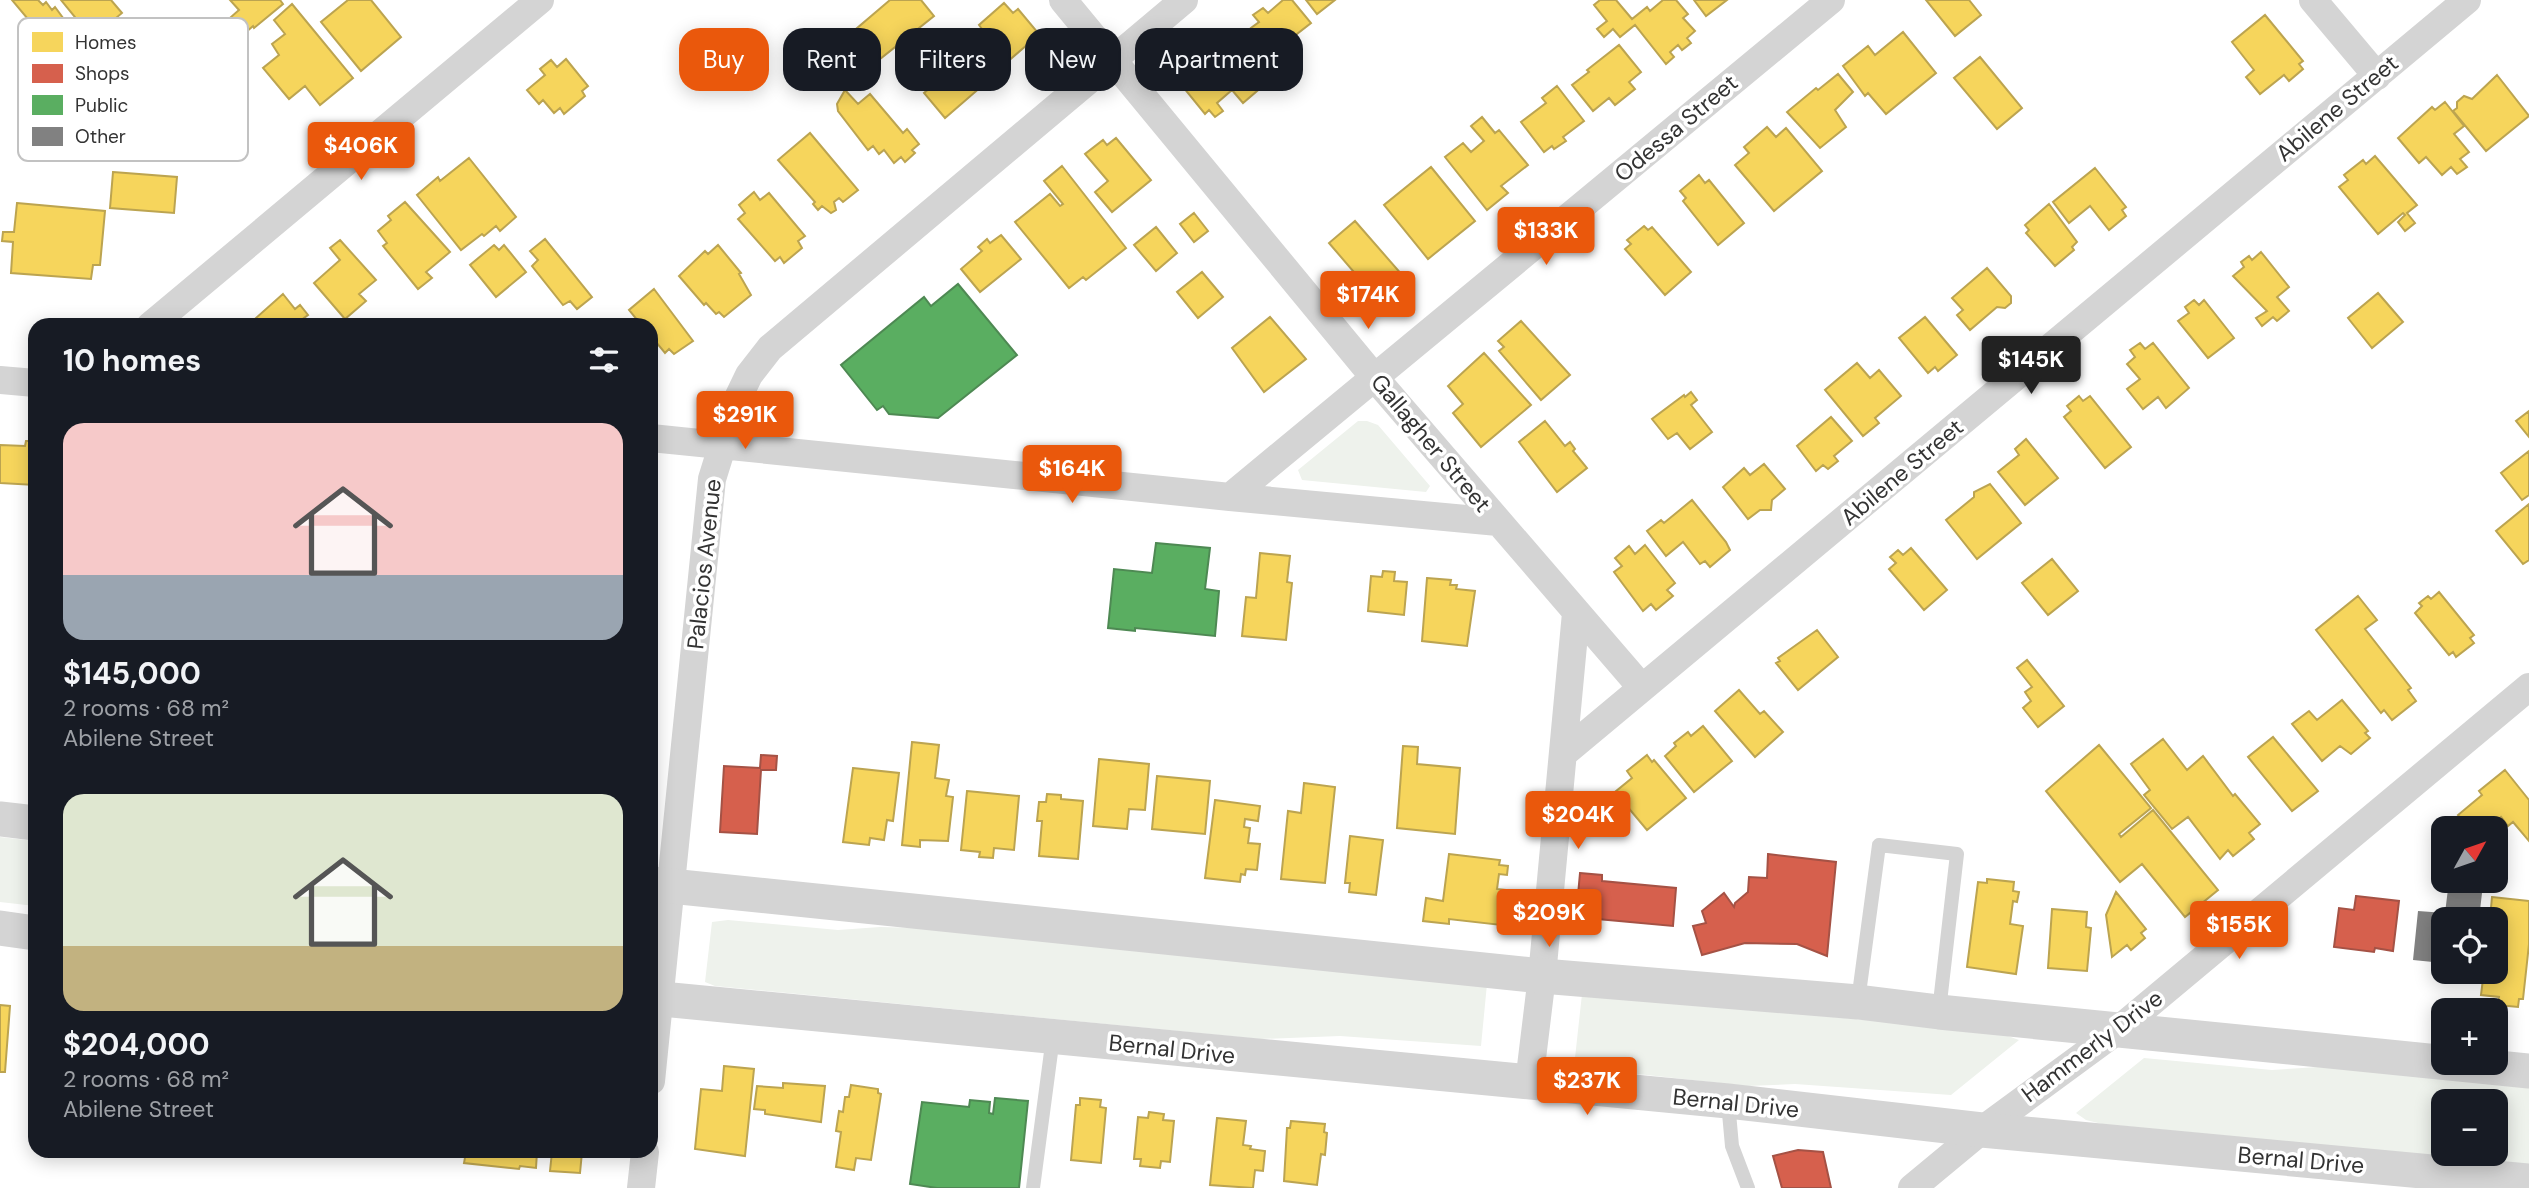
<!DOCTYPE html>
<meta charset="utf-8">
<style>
:root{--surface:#171b24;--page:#242831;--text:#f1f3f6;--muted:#9ea1a6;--accent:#ea580c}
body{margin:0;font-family:"DM Sans",sans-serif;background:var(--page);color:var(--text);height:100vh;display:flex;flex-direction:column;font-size:26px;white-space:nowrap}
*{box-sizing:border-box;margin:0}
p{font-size:23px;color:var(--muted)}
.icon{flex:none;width:38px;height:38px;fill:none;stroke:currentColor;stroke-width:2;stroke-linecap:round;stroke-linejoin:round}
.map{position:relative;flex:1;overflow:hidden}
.drawer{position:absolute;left:28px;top:318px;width:630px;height:840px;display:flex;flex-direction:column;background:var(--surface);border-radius:21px;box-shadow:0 4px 18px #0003}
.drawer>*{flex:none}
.guide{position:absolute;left:679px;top:28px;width:665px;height:63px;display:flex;gap:14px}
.needle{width:46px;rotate:50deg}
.tools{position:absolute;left:2431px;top:816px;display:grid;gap:14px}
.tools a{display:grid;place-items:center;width:77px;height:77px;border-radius:14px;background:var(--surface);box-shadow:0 4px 18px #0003;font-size:35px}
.price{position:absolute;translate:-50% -60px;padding:0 16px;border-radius:7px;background:var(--accent);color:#fff;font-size:23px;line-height:46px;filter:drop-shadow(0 2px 4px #0008)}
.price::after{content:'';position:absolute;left:50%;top:42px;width:21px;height:16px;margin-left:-10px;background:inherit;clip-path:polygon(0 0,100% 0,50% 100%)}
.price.active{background:#222;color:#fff}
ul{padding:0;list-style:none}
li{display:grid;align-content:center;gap:14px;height:371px;padding:0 35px}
li span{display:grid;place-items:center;height:217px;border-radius:21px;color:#555}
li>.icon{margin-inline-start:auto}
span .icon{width:126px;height:126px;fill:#fffc;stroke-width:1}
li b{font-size:30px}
h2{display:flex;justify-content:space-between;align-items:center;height:84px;padding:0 35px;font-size:30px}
.pill{padding:0 24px;border-radius:21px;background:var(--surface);box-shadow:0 4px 18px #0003;font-size:24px;line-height:63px}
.pill.active{background:var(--accent);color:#fff}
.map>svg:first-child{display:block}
.green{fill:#eef2ec;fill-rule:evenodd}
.homes{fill:#f6d55c;stroke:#bca450;stroke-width:2}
.shops{fill:#d6604d;stroke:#a55245;stroke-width:2}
.public{fill:#5aae61;stroke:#4e8953;stroke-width:2}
.building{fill:#818181}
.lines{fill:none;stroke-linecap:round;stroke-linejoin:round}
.service{stroke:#d4d4d4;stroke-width:14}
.minor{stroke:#d4d4d4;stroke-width:28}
.tertiary{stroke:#d4d4d4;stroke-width:35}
.labels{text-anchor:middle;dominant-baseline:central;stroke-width:7;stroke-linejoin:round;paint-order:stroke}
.street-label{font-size:23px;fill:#333;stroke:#fff}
.key{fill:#fff;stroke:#c2c2c2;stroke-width:2}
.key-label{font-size:19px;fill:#333}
</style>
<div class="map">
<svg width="2529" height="1188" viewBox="0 0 2529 1188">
<rect width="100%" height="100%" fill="#fff"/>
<!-- green -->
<path class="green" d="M1358,421H1367L1378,425L1430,486L1426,492L1302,480L1298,470Z
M0,837L35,841V906L0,902Z
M728,920L838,930L880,927L920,928L1487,984L1481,1046L1340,1036L1260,1039L715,986L705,982L712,922Z
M1582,994L1997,1032L2019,1040L1951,1095L1795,1084L1747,1086L1574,1067Z
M2144,1058L2272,1070L2318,1067L2529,1085V1165L2102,1124L2086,1120L2076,1113ZM2443,1101H2496V1153H2443Z"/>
<!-- homes -->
<path class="homes" d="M12,0H38L43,5L46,2L52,10L55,7L66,22L60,26L72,41L54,55L41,39L43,37Z
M61,0H111L122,13L92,38Z
M230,0H280L283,4L254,28L253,26L245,33L231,17L239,10Z
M348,0H371L401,37L361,71L321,22Z
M890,0H921L934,16L880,59L856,29Z
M1283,0H1292L1311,23L1288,41L1293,47L1277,60L1251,28L1259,22L1253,15L1263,8L1268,13Z
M1306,0H1335L1317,14Z
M1600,0H1616L1632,19L1647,7L1650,11L1663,0H1676L1688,14L1683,18L1695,31L1687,38L1691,43L1682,50L1678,45L1670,52L1674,57L1666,64L1635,25L1620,37L1613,29L1604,37L1597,29L1607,21L1594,5Z
M1694,0H1727L1706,16Z
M1926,0H1969L1981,15L1955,36Z
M1004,3L1013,13L1018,9L1044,40L1033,49L1028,44L1006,63L985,38L987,36L979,25Z
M292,4L353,78L320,105L305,86L289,99L263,68L279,55L272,44L285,34L274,20Z
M2265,15L2303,61L2299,64L2303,69L2289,81L2284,75L2260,94L2246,77L2254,70L2232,42Z
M1903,32L1936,73L1886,114L1868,93L1865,96L1843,66L1868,46L1875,55Z
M955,41L989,80L945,118L924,93L935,84L922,69Z
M1619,45L1641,72L1629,82L1635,89L1615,105L1609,98L1593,111L1572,85L1589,72L1587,70Z
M1234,48L1264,85L1243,103L1232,90L1217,103L1223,111L1215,117L1209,110L1205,114L1183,87L1209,65L1206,62L1219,51L1223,56Z
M1980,57L2022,108L1997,129L1954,78Z
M566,59L588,86L582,91L585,96L564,114L560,108L554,113L543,100L539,104L527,90L545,75L540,69L551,60L557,67Z
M1838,74L1853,92L1835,110L1846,127L1820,148L1787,112L1816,88L1818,90Z
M2497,75L2529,116L2486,151L2453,111L2457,108V102L2464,96L2472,99Z
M1557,86L1584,121L1563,137L1566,141L1554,149L1552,146L1544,152L1521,122L1546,103L1542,98Z
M845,90L858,104L870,94L903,133L907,129L919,144L912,150L915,153L905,162L901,157L894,163L884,150L879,154L873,146L868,150L838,111L837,104Z
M2445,102L2464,126L2454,134L2469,152L2460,159L2467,167L2457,174L2451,167L2442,175L2426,157L2419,163L2398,138L2432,107L2435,110Z
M1482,117L1495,133L1499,130L1528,165L1501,186L1508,193L1487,210L1445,157L1463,143L1471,152L1484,141L1471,126Z
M1767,127L1776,137L1786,128L1822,171L1774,211L1735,165L1749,153L1744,147Z
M810,133L858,190L843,202L839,198L834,202L836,210L831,213L822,206L818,210L813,204L815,202L778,160Z
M1116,138L1151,180L1112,212L1095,192L1108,181L1085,154L1103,140L1107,145Z
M2375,156L2417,205L2407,213L2415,223L2405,231L2398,222L2405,215L2403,213L2378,234L2339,187L2348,180L2344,175L2363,160L2366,164Z
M469,158L516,217L500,231L496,226L484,236L482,234L461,250L417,195L438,177L440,181Z
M1062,166L1126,248L1086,280L1083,277L1069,288L1015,222L1050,194L1060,206L1063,204L1044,181Z
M1431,167L1475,221L1428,259L1384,205Z
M2095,168L2126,207L2122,210L2126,216L2109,230L2090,206L2069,223L2053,202Z
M113,172L177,177L174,213L110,208Z
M1699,175L1705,183L1709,180L1744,223L1718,245L1683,201L1686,198L1680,191Z
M754,192L760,200L769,193L805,236L798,241L802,248L784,263L780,257L775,261L738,219L745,213L739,205Z
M405,202L450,252L426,272L432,278L418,289L383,246L387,243L378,231L391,220L388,216Z
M17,203L105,211L100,265H93L91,279L11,273L13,242L2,241L3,232H14Z
M2049,204L2077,242L2072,247L2074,250L2055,266L2026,233L2029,230L2025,225Z
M1194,213L1208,231L1194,242L1180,224Z
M1355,221L1403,276L1397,282L1405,292L1394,301L1386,291L1377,299L1329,243Z
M1644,226L1648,230L1652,227L1691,272L1665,295L1625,249L1631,244L1627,240Z
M1156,227L1177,253L1156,271L1134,245Z
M1001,235L1021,259L980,292L961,269L982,251L978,247L987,239L990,243Z
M545,239L592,297L577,309L570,301L563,305L532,266L538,260L530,251Z
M340,240L376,280L359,294L366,301L345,319L314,283L340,260L330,248Z
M494,245L499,250L504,245L526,272L496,297L470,265Z
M718,245L741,273L739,274L751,295L724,317L719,312L716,314L706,303L704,305L679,276L705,251L708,254Z
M2261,252L2289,287L2277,297L2289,311L2277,321L2273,317L2262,326L2256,318L2267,311L2233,276L2244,267L2241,262L2249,256L2252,260Z
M1987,268L2011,296V303L2005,308L1997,307L1970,330L1957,315L1963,310L1952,298Z
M1202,272L1223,297L1198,318L1177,292Z
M654,289L693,341L674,354L669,349L665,353L651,336V326H642L629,310Z
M2378,293L2403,322L2372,348L2348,318Z
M283,294L295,309L300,305L308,315L304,318L310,326H247Z
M2194,300L2199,305L2204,300L2234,338L2208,358L2178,321L2189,313L2185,307Z
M1270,317L1306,359L1264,392L1232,348Z
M1925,317L1957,355L1938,371L1935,367L1928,373L1899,338Z
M1521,321L1570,375L1541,400L1499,351L1504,347L1498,341Z
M2140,343L2145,349L2153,343L2189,388L2166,408L2158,397L2143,409L2127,389L2140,379L2127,364L2135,357L2130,350Z
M1484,353L1531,405L1481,447L1453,413L1463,404L1448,386Z
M1857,363L1870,378L1879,370L1901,396L1875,418L1879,423L1863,436L1825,390Z
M1691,392L1697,400L1691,405L1712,432L1690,449L1677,433L1668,439L1652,419L1684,395L1685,397Z
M2079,396L2083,401L2090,396L2131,447L2105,468L2064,417L2071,411L2067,406Z
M2529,411V437L2516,421Z
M1831,417L1852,441L1834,456L1838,461L1828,469L1823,465L1816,471L1797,446Z
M1545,421L1565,446L1570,442L1575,449L1573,451L1587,468L1557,492L1519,442Z
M2026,439L2058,478L2025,505L1998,472L2019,455L2015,449Z
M26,441H35V485L0,483V445L25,446Z
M2529,451V495L2522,500L2501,473Z
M1764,464L1785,489L1772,500L1771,510H1760L1748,519L1723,487L1744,468L1750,475Z
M1990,484L2021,523L1977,559L1946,520L1974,497V492Z
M1692,500L1726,542L1730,550L1710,567L1705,561L1700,564L1683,542L1666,556L1647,531L1661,520L1664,523Z
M2529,504V560L2523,564L2496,531Z
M1645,545L1675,583L1667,590L1673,596L1656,610L1651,604L1643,611L1614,572L1622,566L1615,558L1629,546L1635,554Z
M1911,548L1947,590L1924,610L1889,569L1896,563L1890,557L1898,550L1903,555Z
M1260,553L1290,556L1287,582L1292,583L1286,640L1242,636L1246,597L1256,598Z
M2052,559L2078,591L2048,615L2022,583Z
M1383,571L1395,572L1394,581L1407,582L1404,615L1368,611L1371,576L1382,577Z
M1427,578L1451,580L1450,585H1457L1456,589L1475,591L1467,646L1422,641Z
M2439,592L2474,635L2470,638L2474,643L2456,657L2453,652L2449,655L2415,613L2422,606L2419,603L2428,596L2431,599Z
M2358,596L2377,620L2365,629L2411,688L2408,690L2416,701L2392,720L2384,710L2381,713L2316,630Z
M1817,630L1838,657L1798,690L1776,663L1780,661L1778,658Z
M2027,660L2064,706L2038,727L2023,708L2031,701L2025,692L2032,687L2017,668Z
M1739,690L1760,714L1764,711L1783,732L1755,757L1715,711Z
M2342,700L2368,731L2365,733L2370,738L2351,754L2340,746L2322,761L2292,724L2309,711L2317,720Z
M1703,726L1732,761L1694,792L1665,756L1676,746L1674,743L1688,732L1691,736Z
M2273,737L2318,791L2292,811L2248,757Z
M2163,739L2187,770L2203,756L2233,796L2235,794L2260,824L2249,833L2254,839L2233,856L2228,850L2220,859L2188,817L2172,829L2144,795L2150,790L2131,764Z
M912,742L939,745L935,778L949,780L946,796L953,797L948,841L920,840V847L902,845Z
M2099,745L2151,808L2119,834L2121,837L2153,810L2218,890L2185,917L2142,864L2120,882L2046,791Z
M1403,746L1418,747L1417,764L1460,768L1455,834L1397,828Z
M1647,755L1652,762L1654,760L1686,798L1647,830L1615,792L1632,778L1627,771Z
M1099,759L1149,764L1145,810L1129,809L1127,829L1093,826Z
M853,768L899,773L893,821L887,820L884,840L870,838L869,845L843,842Z
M2505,770L2529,800V841L2513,822L2508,826L2501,817L2487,828H2469L2458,815L2482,795L2479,791Z
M1157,776L1210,781L1205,834L1152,829Z
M1304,783L1335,787L1325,883L1281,879L1288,811L1301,813Z
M967,791L1019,796L1014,850L994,848L993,858L979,857L980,852L961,850Z
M1047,794L1061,795V799L1083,801L1078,859L1039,856L1042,821H1037L1039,802H1046Z
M1215,800L1260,806L1258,821L1245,819L1244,827L1250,828L1248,843L1260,844L1257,870L1246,869L1245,875L1241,874L1240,882L1205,878Z
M1350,836L1383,840L1376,895L1349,892L1350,883H1345Z
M1449,854L1500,860L1499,865L1508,866L1507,875L1499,874L1497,889L1514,891L1510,926L1449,919V924L1423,921L1426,898L1443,901Z
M1987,879L2014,882L2013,891L2019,892L2017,902L2013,901L2010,924L2023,926L2016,974L1967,967L1978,882L1987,883Z
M2116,892L2146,929L2141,933L2145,938L2131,950L2127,945L2112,957L2106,915Z
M2492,897L2529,901V944L2523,999H2519L2518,1007L2498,1005L2499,997L2481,995L2484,971H2496V919H2490Z
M2052,909L2087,912L2086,927L2091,928L2087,971L2048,968Z
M0,1005L10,1006L5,1072H0Z
M724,1066L754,1069L745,1156L695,1149L701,1089L722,1091Z
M783,1083L825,1086L821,1122L765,1114V1110L754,1109L757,1086L783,1088Z
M851,1085L878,1089V1093L881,1094L871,1160L856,1158L854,1170L836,1167L841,1132L836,1131L839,1111L843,1112L845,1097H849Z
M1080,1098L1101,1100L1100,1107L1106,1108L1101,1163L1071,1160L1076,1105H1080Z
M1149,1112L1164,1114L1163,1120L1174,1121L1170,1162L1161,1161L1160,1168L1140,1166L1141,1159H1134L1138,1117L1148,1118Z
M1217,1118L1246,1121L1243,1145L1251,1146L1250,1149L1265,1151L1263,1171L1255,1170L1253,1188L1210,1185Z
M1291,1121L1325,1124L1324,1132L1327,1133L1325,1155L1321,1154L1317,1185L1284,1181L1287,1128H1290Z
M466,1152H537L536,1168L520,1166L519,1169L464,1163Z
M552,1152H582L580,1173L550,1171Z"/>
<!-- shops -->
<path class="shops" d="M761,755L777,756L776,770H761L757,834L720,832L724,766L760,768Z
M1768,854L1836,862L1827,956L1797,944L1745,943L1702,955L1693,926L1706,923L1702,911L1724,893L1734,907L1735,903L1748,892L1749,877L1767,878Z
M1580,873L1602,875V881L1676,888L1673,926L1576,917Z
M2356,896L2399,901L2393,951L2375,948L2374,952L2334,947L2339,908L2354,910Z
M1798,1150L1823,1152L1831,1188H1782L1773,1156Z"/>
<!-- public -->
<path class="public" d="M958,284L1017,355L938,418L889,414L883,406L877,410L841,365L924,297L931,306Z
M1156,543L1210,548L1205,589L1219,591L1215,636L1135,628V631L1108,628L1114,569L1152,573Z
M995,1098L1028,1101L1019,1188H937L910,1184L922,1102L969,1107L970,1100L990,1102L989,1113L993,1114Z"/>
<!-- building -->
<path class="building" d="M2448,889L2482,893L2479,919H2443V963L2413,960L2418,911L2445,913Z"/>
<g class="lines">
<!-- service -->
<path class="service" d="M1858,1001L1879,845L1957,854L1939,1011
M1728,1102L1732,1146L1748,1188
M1033,1188L1053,1037"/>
<!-- minor -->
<path class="minor" d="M1063,0L1374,377L1642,688
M2313,0L2377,76
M150,326L540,0
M0,380L35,383
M651,438L1230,497L1498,522
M1230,497L1831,0
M1563,754L2467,0
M651,1081L712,479L736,402L749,375L770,348L1184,0
M1529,1083L1542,976L1576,613
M641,1188L645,1152
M1912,1188L1982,1130L2118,1030L2529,687"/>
<!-- tertiary -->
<path class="tertiary" d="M0,819L35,823
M651,884L1542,976L1858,1002L1939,1012L2529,1071
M0,928L35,933
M651,998L1728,1101L1982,1130L2529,1181"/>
</g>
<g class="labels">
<!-- street labels -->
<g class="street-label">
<text transform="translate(2337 108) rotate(-40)">Abilene Street</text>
<text transform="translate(1676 128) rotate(-40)">Odessa Street</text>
<text transform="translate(1431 443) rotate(50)">Gallagher Street</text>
<text transform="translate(1902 472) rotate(-40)">Abilene Street</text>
<text transform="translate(704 564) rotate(-84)">Palacios Avenue</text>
<text transform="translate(2092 1046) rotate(-37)">Hammerly Drive</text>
<text transform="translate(1172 1049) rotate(6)">Bernal Drive</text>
<text transform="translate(1736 1103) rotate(6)">Bernal Drive</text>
<text transform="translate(2301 1160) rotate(5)">Bernal Drive</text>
</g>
</g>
<!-- legend -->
<rect x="18" y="18" width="230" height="143" rx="10" class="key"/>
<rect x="32" y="32" width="31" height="20" fill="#f6d55c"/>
<rect x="32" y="64" width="31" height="19" fill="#d6604d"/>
<rect x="32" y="95" width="31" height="20" fill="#5aae61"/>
<rect x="32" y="127" width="31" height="19" fill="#818181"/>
<g class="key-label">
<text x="75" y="49">Homes</text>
<text x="75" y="80">Shops</text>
<text x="75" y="112">Public</text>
<text x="75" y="143">Other</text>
</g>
</svg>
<div class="tools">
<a><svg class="needle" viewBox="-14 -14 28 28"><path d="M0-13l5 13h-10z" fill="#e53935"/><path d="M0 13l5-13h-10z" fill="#9ea1a6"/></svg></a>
<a><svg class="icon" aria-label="locate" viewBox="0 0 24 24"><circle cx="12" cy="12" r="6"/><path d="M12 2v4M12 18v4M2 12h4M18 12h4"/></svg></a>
<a>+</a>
<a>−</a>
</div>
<b class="price" style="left:361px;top:182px">$406K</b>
<b class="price" style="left:1546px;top:267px">$133K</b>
<b class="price" style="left:1368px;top:331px">$174K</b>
<b class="price active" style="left:2031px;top:396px">$145K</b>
<b class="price" style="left:745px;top:451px">$291K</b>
<b class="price" style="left:1072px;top:505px">$164K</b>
<b class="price" style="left:1578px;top:851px">$204K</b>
<b class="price" style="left:1549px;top:949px">$209K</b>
<b class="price" style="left:2239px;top:961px">$155K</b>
<b class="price" style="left:1587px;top:1117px">$237K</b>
<div class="guide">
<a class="pill active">Buy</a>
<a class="pill">Rent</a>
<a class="pill">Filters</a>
<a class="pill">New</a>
<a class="pill">Apartment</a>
</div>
<section class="drawer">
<h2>10 homes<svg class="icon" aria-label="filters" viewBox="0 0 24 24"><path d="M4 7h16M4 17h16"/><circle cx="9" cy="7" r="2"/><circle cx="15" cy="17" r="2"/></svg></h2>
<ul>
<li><span style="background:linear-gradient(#f6c9c9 70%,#9aa5b1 0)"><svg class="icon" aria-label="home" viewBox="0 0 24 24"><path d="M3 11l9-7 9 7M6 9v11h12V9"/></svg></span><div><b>$145,000</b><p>2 rooms · 68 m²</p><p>Abilene Street</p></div></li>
<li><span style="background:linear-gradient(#dfe7d0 70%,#c2b280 0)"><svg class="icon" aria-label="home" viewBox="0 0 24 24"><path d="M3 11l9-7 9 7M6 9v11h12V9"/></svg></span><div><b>$204,000</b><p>2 rooms · 68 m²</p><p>Abilene Street</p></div></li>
</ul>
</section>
</div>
